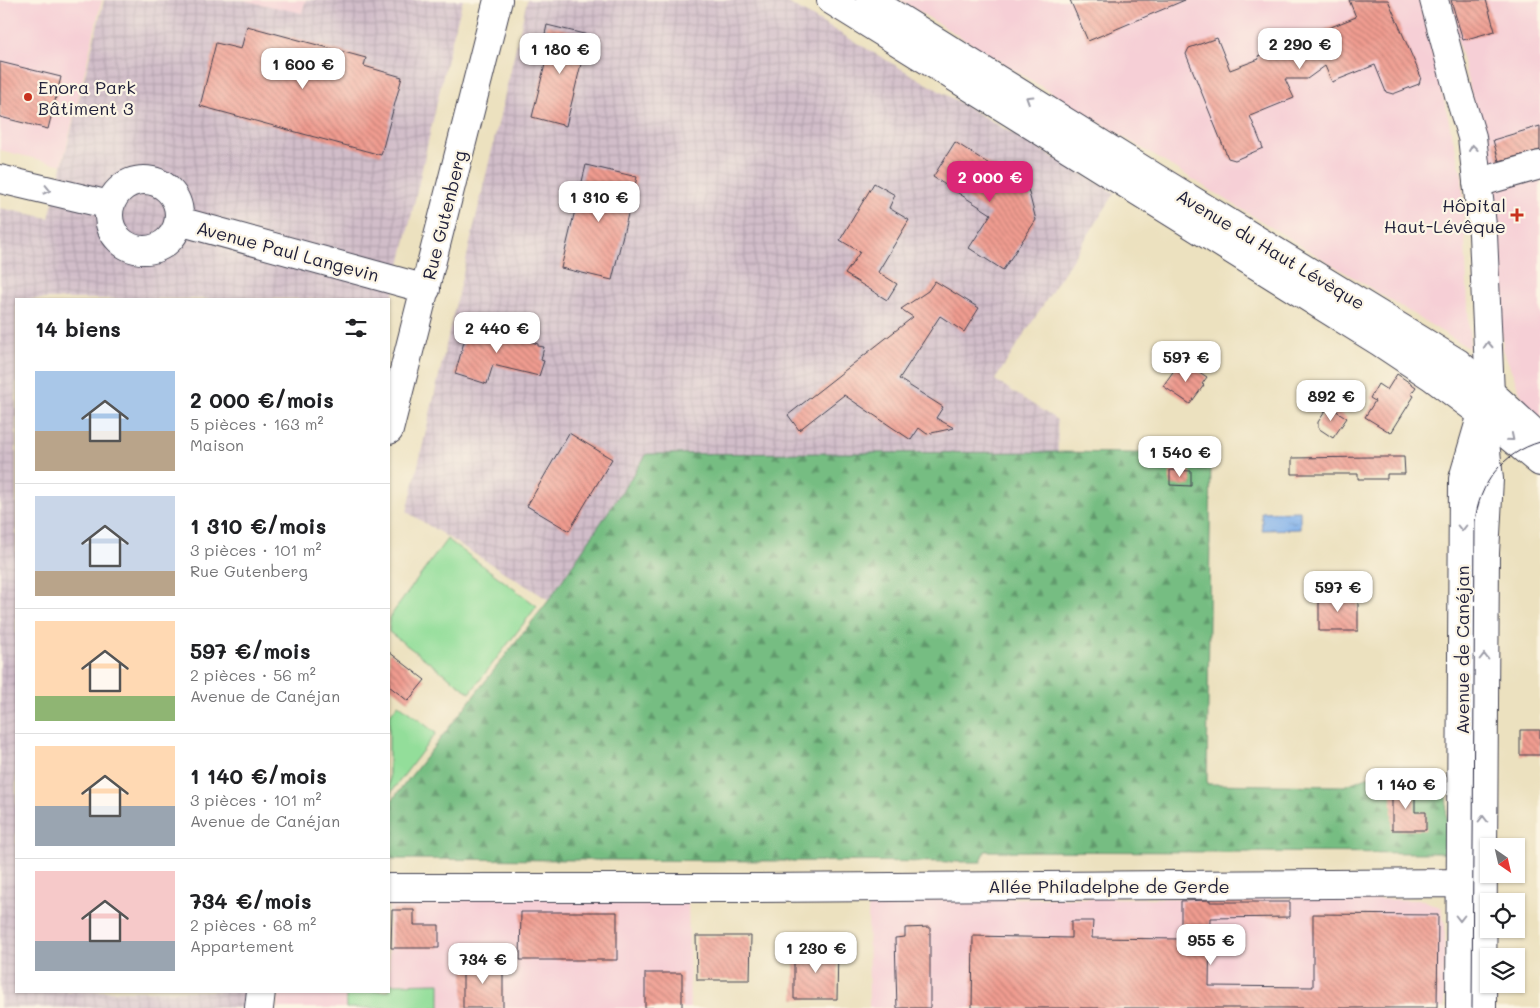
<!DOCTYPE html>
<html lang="fr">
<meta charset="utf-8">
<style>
:root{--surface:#fff;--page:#f6f6f6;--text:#202124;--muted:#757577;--line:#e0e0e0;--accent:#db2777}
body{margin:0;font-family:Mali,sans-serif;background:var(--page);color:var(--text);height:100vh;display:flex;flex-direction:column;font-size:19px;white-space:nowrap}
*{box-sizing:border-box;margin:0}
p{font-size:16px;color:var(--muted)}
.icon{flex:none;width:28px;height:28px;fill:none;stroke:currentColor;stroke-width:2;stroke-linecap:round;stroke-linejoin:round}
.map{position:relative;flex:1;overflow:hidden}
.panel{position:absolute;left:15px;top:298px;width:375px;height:695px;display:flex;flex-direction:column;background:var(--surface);border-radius:0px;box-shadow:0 1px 4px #0004}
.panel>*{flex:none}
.needle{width:32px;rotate:146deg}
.fabs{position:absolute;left:1480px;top:838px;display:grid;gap:10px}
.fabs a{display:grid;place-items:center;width:45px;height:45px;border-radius:0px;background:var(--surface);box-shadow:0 1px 4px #0004;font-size:25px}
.price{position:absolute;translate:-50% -42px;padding:0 11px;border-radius:10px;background:#fff;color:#222;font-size:16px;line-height:32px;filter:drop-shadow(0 1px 2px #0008)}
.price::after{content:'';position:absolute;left:50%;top:30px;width:15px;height:11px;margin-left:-8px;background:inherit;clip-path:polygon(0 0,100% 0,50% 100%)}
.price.active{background:var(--accent);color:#fff}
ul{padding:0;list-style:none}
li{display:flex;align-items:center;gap:15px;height:125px;padding:0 20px}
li+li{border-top:1px solid var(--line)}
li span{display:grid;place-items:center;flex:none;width:140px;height:100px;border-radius:0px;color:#555}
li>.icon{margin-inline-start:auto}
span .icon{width:60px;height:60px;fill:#fffc;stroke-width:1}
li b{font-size:21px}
h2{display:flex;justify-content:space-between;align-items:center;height:60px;padding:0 20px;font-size:21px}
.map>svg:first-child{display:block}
.built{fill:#f6cfd6}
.industrial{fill:url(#industrial-grid)}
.forest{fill:url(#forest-firs);stroke:#4c705e}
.park{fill:#93de9a;stroke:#5a806a}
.water{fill:url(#water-ripples);stroke:#506993}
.building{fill:url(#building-back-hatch)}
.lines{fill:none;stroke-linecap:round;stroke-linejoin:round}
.minor-casing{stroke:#403f4f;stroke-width:30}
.major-casing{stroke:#403f4f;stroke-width:30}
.minor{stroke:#fff;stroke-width:28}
.major{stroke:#fff;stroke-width:28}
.tram{stroke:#22223b;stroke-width:1}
.oneway{stroke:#9c9ca7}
.poi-dot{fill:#c8321e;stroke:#fcf5e5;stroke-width:2}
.labels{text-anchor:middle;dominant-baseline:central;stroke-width:4.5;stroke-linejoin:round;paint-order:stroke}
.poi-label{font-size:18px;fill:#22223b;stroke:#fcf5e5;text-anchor:start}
.street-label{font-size:18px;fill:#22223b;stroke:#fcf5e5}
</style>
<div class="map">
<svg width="1540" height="1008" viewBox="0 0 1540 1008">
<defs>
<pattern id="industrial-grid" width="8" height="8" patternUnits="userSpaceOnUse" patternTransform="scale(1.25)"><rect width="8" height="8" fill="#d1bdc9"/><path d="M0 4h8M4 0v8" fill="none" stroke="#b3a2ae"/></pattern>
<pattern id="forest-firs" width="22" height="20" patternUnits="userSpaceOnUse" patternTransform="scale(1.25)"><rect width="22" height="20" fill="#76bd82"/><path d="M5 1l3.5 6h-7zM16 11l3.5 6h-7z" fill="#60996c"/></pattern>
<pattern id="water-ripples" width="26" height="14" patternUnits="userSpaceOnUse" patternTransform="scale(1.25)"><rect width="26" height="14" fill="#7fb0eb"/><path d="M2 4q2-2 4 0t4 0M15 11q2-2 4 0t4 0" fill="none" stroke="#688fc0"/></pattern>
<pattern id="building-back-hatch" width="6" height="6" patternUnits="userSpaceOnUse" patternTransform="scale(1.25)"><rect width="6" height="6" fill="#f09c90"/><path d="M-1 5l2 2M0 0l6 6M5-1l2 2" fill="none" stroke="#c27f77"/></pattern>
</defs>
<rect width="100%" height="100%" fill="#fcf5e5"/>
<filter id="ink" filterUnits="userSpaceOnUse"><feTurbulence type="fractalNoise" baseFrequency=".02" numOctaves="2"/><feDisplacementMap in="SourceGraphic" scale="10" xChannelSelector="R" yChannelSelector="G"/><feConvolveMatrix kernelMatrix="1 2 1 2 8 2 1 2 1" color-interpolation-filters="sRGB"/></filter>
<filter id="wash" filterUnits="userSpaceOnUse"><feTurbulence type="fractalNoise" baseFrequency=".0096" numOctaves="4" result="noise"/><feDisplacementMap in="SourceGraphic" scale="20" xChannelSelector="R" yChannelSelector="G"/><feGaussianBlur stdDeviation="1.12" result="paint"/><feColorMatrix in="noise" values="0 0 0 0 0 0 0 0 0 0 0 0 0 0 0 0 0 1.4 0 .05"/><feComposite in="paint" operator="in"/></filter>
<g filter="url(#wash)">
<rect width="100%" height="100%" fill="#ece1bf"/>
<!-- built -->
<path class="built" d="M0,0H102L62,165L0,150Z
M242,0H306L302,14Z
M900,0H1420L1462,176L1470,349Z
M1447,0H1540V418L1531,416L1525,405L1503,349L1494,251L1493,178Z
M389,897H688L690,1008H277L279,991H389Z
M868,898H1325L1423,900L1440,907L1445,925L1444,1008H869Z"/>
<!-- industrial -->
<path class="industrial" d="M104,0H242L302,13L306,0H463L448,54L389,314V299H16V991H246L245,1008H0V208L49,218Z
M527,0H783L1115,193L995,380L1057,420L1058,452L647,454L549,600L407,512Z"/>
<!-- forest -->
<path class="forest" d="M1058,452L1211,454L1207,784L1344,786L1367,777L1447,778L1446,853L985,851L981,862L389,859V804L549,600L647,454Z"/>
<!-- park -->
<path class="park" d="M447,539L537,606L470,693L389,632V618Z
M398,704L436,733L389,795V716Z
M440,983V1008H346V991H389V984Z"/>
<!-- water -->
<path class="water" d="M1300,511V529L1262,530L1261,512Z"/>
<g id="blocks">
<!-- building -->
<path class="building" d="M1070,0H1185L1088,41Z
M1349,0H1388L1421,77L1419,84L1393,94L1386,92L1375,65L1332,82L1325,66L1307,79H1285L1294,98L1250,116L1263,148L1235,160L1228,158L1186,54L1189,48L1217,38L1230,70L1259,59L1258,56L1356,17Z
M1451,0H1486L1495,31L1463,40Z
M547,25L588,35L566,126L532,117L550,44L543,43Z
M247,26L366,58L364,66L402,77L381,155L200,106L216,43L241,49Z
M0,62L61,77L48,129L0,117Z
M1540,126V150L1499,161L1493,140Z
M955,142L1028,189L1036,220L1003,270L969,248L991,214L933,177Z
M586,165L637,177L612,280L561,268Z
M874,183L895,195L889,208L909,220L878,272L897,284L887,300L845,274L860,252L840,240Z
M935,281L979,308L964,332L940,316L899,379L943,407L936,418L954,428L927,434L919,428L911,440L844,395L799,430L788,415L913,317L901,309L928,291Z
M469,324L492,330L494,324L508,328L506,334L538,344V346L544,347L541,360L544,361L539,376L493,365L487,384L455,374Z
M1177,366L1185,372L1190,366L1207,377L1202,384L1204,385L1190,404L1163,386Z
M1397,374L1416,387L1411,394L1414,396L1391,433L1365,417L1375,401L1370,398L1378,384L1387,390Z
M1329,406L1347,418L1333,438L1318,428V422Z
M569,433L612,459L569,531L527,506Z
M1370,457H1404L1405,474H1387V479H1358V474H1292V458Z
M1170,470L1191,471V486L1170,485Z
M1319,594H1358V631H1319Z
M389,652L425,680L408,701L389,686Z
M1520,730H1540V755H1520Z
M1392,786H1415V812H1426V830H1392Z
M1210,900V902H1290V917L1210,918L1209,986L1313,987V914L1438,915L1437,1008H972L973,936L1071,938V921H1093L1092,938L1181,939V901Z
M392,910H414V925H439V948H391Z
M521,912H617V960H520Z
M930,927V1008H897L895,938L905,937V928Z
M696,936H751L750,980H697Z
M794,950H838L837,999H794Z
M463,962H503V1008H463Z
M645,973H682V1008H645Z"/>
</g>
</g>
<g filter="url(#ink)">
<use href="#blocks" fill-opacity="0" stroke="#403f4f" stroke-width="1"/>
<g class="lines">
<!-- minor casing -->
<g class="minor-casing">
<path id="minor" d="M1434,0L1459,95L1472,137L1483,234L1490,394L1482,414L1463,479L1460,1008
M0,179L110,205
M109 215a35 35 0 1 1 70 0a35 35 0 1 1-70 0Z
M1477,183L1540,165
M179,221L426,289
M1473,400L1482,414L1489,479L1485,553L1482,1008
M389,430L498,0
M389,888H758L1460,883
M259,1008L261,991"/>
</g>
<!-- major casing -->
<g class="major-casing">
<path id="major" d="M831,0L1380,342L1431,376L1482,414L1540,462
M870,0L1154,177L1458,363L1540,438"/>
</g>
<!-- minor -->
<use href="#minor" class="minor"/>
<!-- major -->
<use href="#major" class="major"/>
<!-- tram -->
<path class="tram" d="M1472,1008L1475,522C1479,484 1502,453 1540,442"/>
</g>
<!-- one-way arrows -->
<defs><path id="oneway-chevron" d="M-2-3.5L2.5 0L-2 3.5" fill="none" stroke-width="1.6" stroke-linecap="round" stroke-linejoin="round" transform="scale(1.25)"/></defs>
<g class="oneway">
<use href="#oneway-chevron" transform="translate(1029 99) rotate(-148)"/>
<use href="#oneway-chevron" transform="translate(1473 148) rotate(-97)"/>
<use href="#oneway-chevron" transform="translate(47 190) rotate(13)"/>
<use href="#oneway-chevron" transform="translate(1488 345) rotate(-93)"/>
<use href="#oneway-chevron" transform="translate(1511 438) rotate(40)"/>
<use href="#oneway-chevron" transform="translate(1462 528) rotate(90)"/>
<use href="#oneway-chevron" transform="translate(1484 657) rotate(-90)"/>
<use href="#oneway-chevron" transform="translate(1483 819) rotate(-90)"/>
<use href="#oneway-chevron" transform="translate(1460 918) rotate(90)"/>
</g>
</g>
<!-- markers -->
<g class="poi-dot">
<circle cx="28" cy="97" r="5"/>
<path d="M1514.5 207.5h5v5h5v5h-5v5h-5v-5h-5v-5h5z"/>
</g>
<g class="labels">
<!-- poi labels -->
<g class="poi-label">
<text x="38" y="87">Enora Park<tspan x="38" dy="21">Bâtiment 3</tspan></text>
<text x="1506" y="205" text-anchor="end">Hôpital<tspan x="1506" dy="21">Haut-Lévêque</tspan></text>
</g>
<!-- street labels -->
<g class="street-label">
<text transform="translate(444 215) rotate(-76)">Rue Gutenberg</text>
<text transform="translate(1271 249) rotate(31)">Avenue du Haut Lévèque</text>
<text transform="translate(288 251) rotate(15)">Avenue Paul Langevin</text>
<text transform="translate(1462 650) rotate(-90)">Avenue de Canéjan</text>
<text x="1109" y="886">Allée Philadelphe de Gerde</text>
</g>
</g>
</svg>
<div class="fabs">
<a><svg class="needle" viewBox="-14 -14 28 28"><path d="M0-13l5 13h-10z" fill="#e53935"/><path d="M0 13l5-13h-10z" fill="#757577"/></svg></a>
<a><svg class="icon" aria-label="locate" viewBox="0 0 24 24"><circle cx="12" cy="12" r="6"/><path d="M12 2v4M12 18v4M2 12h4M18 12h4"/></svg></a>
<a><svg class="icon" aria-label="layers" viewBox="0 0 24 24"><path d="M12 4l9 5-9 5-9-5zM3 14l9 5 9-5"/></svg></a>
</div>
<b class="price" style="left:1300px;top:70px">2 290 €</b>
<b class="price" style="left:560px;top:75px">1 180 €</b>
<b class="price" style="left:303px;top:90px">1 600 €</b>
<b class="price active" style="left:990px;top:203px">2 000 €</b>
<b class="price" style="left:599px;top:223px">1 310 €</b>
<b class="price" style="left:497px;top:354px">2 440 €</b>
<b class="price" style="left:1186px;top:383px">597 €</b>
<b class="price" style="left:1331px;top:422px">892 €</b>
<b class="price" style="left:1180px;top:478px">1 540 €</b>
<b class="price" style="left:1338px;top:613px">597 €</b>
<b class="price" style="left:1406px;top:810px">1 140 €</b>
<b class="price" style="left:1211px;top:966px">955 €</b>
<b class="price" style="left:816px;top:974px">1 230 €</b>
<b class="price" style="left:483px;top:985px">734 €</b>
<section class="panel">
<h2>14 biens<svg class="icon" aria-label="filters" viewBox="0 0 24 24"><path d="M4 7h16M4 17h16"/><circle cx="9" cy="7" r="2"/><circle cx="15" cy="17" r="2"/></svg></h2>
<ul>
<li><span style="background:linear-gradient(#a9c7e8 60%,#b9a48a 0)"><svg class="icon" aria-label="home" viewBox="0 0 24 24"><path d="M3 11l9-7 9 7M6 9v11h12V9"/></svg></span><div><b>2 000 €/mois</b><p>5 pièces · 163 m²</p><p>Maison</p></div></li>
<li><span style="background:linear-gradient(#c9d6e8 75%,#b9a48a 0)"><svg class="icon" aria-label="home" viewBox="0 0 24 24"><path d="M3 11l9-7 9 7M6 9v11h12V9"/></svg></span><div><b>1 310 €/mois</b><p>3 pièces · 101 m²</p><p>Rue Gutenberg</p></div></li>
<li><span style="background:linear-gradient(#ffd9b3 75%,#8fb573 0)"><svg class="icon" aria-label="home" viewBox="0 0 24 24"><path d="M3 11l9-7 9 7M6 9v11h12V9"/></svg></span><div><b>597 €/mois</b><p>2 pièces · 56 m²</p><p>Avenue de Canéjan</p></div></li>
<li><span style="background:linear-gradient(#ffd9b3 60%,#9aa5b1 0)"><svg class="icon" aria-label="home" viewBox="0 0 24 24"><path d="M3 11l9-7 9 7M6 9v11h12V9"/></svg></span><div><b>1 140 €/mois</b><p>3 pièces · 101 m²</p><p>Avenue de Canéjan</p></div></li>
<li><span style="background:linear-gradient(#f6c9c9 70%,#9aa5b1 0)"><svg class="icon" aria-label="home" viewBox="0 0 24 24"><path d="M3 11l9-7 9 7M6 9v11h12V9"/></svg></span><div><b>734 €/mois</b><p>2 pièces · 68 m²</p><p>Appartement</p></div></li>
</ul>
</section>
</div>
